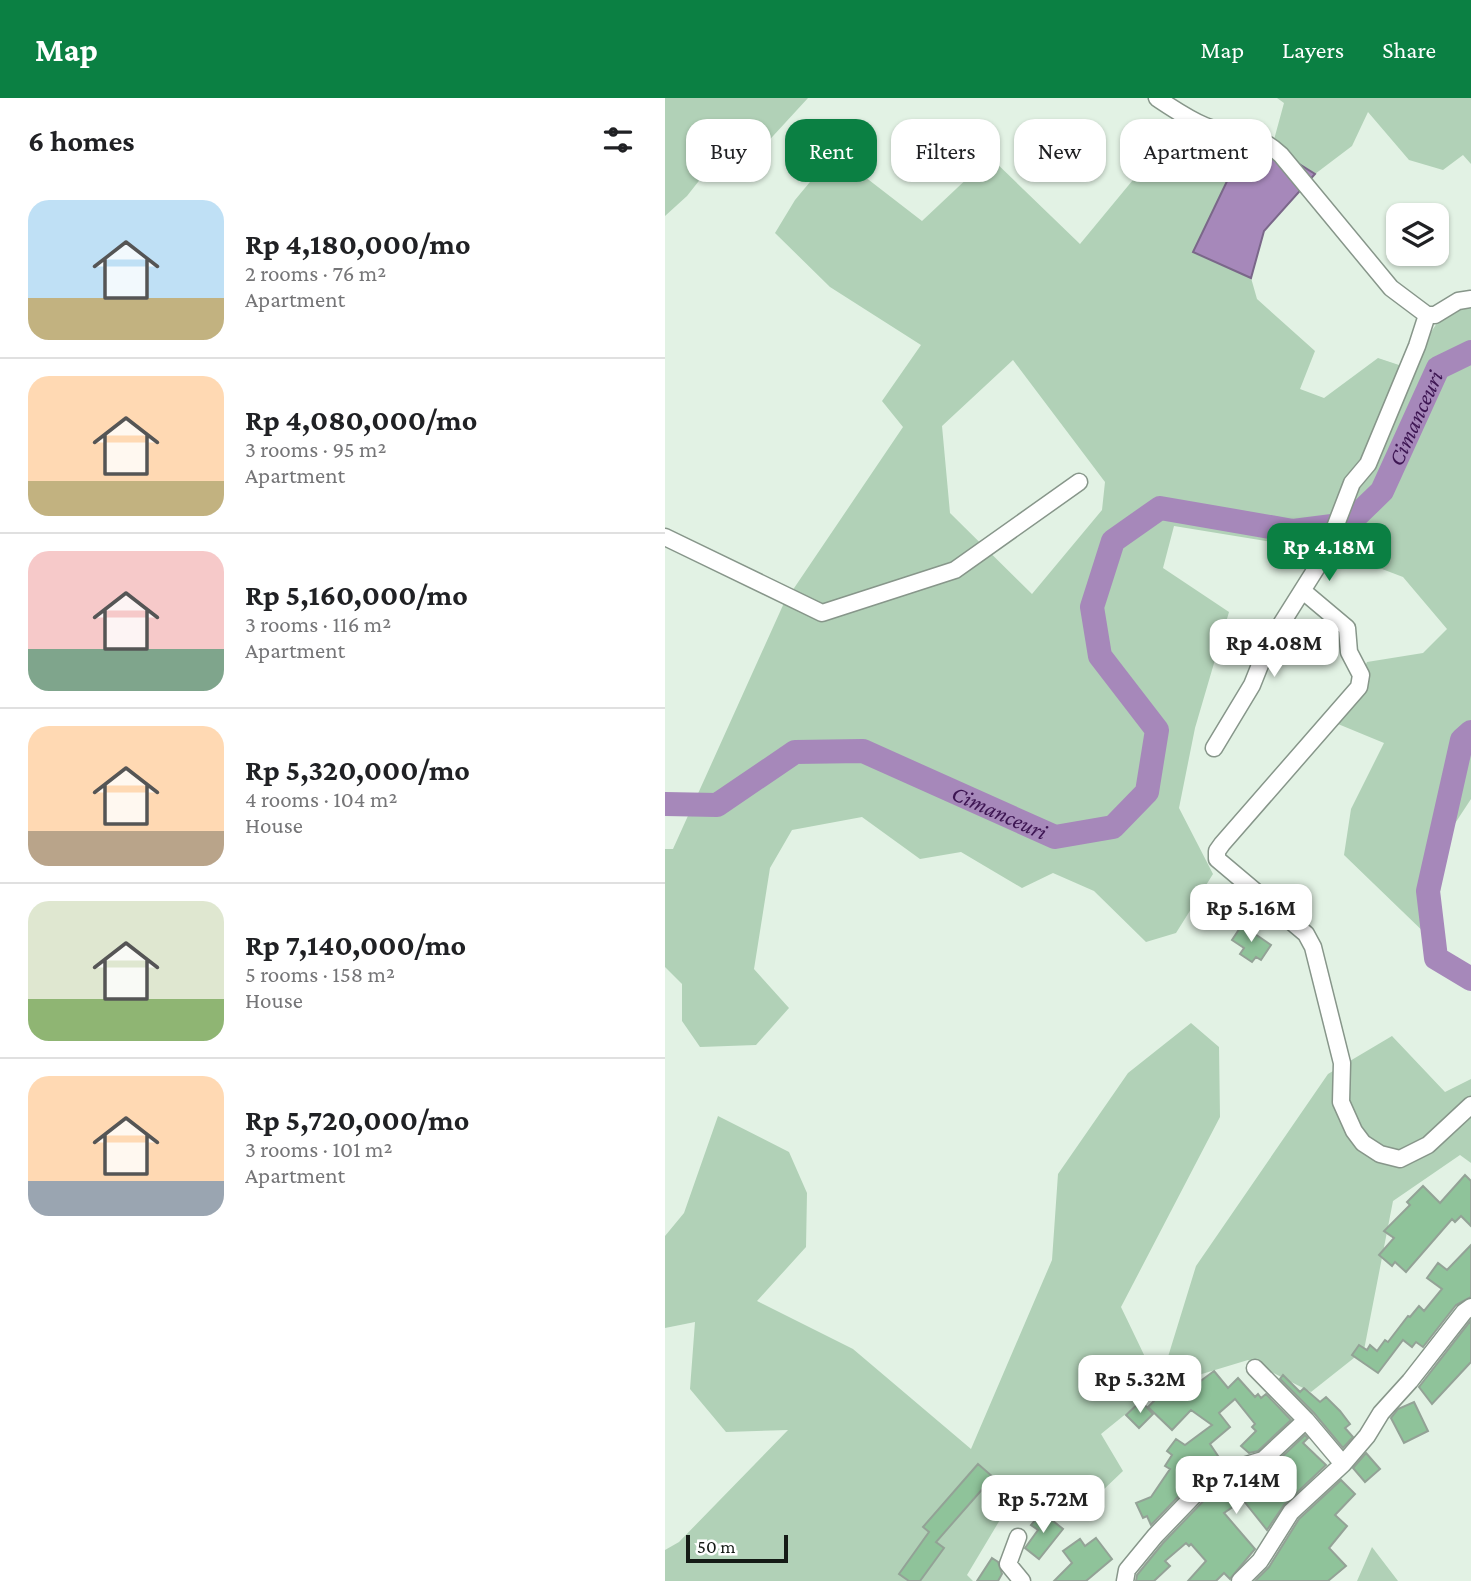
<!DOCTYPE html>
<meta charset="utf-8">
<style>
:root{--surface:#fff;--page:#f2f2f2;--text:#202124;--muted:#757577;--line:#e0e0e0;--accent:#0b8043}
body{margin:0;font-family:"Crimson Pro",serif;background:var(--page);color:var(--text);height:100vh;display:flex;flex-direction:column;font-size:26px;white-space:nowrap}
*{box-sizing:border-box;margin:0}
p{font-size:23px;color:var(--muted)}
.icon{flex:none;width:38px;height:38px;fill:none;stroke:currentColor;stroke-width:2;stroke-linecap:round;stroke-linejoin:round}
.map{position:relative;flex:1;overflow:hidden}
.side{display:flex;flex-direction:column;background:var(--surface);width:665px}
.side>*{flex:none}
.banner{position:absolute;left:21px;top:21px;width:665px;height:63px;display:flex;gap:14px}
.tools{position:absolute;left:721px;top:105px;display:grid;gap:14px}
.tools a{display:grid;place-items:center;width:63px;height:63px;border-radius:14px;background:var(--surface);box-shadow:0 2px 5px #0004;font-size:35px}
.scale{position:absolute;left:21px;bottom:18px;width:102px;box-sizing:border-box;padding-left:7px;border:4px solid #151b16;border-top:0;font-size:19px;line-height:24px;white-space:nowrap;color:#151b16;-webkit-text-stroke:5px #fff;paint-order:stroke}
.price{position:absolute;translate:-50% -60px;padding:0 16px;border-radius:14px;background:#fff;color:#222;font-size:23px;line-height:46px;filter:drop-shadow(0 2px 4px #0008)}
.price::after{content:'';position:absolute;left:50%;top:42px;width:21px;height:16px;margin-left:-10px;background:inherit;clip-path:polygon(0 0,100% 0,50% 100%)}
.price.current{background:var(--accent);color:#fff}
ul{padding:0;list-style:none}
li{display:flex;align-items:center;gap:21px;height:175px;padding:0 28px}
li+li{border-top:2px solid var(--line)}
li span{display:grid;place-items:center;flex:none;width:196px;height:140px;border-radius:21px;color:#555}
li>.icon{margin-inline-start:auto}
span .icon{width:84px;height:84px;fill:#fffc;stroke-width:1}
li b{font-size:30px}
h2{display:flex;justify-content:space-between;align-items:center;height:84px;padding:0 28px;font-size:30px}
.chip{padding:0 24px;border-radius:21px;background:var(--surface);box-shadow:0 2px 5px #0004;font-size:24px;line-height:63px}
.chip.current{background:var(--accent);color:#fff}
header{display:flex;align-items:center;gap:42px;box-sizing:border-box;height:98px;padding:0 35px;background:var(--accent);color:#fff}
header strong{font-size:33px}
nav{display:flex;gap:38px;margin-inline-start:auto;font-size:24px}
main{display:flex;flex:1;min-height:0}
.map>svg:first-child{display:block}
.green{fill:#b1d1b7;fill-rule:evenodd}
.water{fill:#a688ba;stroke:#7a6789;stroke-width:2}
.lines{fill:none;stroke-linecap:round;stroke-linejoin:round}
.river{stroke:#a688ba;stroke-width:24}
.building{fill:#8fc39a;stroke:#93a296;stroke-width:2}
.street-casing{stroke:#87968a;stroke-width:19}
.street{stroke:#fff;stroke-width:16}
.labels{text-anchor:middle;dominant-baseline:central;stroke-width:6;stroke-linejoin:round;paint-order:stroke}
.water-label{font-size:23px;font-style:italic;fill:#3d1552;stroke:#fff}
</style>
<header>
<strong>Map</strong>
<nav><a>Map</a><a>Layers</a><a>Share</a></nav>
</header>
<main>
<section class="side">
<h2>6 homes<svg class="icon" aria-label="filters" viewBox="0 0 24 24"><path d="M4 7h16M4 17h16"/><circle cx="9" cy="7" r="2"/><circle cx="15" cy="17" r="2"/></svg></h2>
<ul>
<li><span style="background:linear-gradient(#bfe0f5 70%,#c2b280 0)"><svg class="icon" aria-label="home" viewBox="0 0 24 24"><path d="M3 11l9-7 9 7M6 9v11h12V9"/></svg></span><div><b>Rp 4,180,000/mo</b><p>2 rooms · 76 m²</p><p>Apartment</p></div></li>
<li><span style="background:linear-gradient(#ffd9b3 75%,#c2b280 0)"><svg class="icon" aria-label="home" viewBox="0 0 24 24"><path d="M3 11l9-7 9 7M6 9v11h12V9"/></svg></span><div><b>Rp 4,080,000/mo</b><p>3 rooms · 95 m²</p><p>Apartment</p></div></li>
<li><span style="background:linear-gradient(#f6c9c9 70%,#7fa58c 0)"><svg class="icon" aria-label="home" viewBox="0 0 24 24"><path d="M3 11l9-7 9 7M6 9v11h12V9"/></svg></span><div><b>Rp 5,160,000/mo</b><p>3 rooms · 116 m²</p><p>Apartment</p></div></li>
<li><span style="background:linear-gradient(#ffd9b3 75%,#b9a48a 0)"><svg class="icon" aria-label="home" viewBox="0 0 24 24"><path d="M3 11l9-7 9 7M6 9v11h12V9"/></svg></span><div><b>Rp 5,320,000/mo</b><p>4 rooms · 104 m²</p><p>House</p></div></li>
<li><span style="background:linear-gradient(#dfe7d0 70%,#8fb573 0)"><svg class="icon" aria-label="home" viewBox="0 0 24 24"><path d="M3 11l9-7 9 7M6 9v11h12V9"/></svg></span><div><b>Rp 7,140,000/mo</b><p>5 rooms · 158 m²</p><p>House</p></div></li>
<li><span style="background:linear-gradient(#ffd9b3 75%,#9aa5b1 0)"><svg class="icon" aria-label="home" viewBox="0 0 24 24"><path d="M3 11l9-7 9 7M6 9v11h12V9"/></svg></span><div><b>Rp 5,720,000/mo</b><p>3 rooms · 101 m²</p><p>Apartment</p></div></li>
</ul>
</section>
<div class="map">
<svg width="806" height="1483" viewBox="0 0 806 1483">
<rect width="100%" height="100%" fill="#e2f2e4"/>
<!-- green -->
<path class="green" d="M0,0H143L85,63L63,46L22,98L0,118Z
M612,0H806V66L798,57L778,72L744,62L703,14L687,48L650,76L607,50L529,153L586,180L592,201L650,253L635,291L659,300L713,260L743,270L779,214L806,207V701L785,733L767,842L679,757L686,711L719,645L673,626L702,564L758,555L782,531L738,479L675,455L509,428L498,470L564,514L530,630L514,710L548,776L511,835L481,844L429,793L388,775L357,790L296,754L255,761L197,719L127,732L105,770L89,871L124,910L91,947L35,949L17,923V886L0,869V751H8L119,505L238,329L217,303L256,247L165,189L110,135L130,102L169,55L257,123L325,59L415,146L515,25L607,49L619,5ZM348,262L440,384L437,412L367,496L285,415L277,328Z
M526,925L554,949L555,1019L456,1209L494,1288L531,1168L663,976L727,938L780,994L806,981V1065L795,1057L728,1103L699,1252L646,1294L583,1262L494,1289L436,1336L458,1373L414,1415L351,1395L302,1477L308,1483H0V1452L14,1444L123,1332L61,1334L25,1291L30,1224L0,1230V1138L19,1115L53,1018L124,1054L142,1095L141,1149L92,1203L188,1251L306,1351L387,1162L393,1076L463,975Z
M707,1449L733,1483H692Z"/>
<!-- water -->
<path class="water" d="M607,49L650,76L599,133L586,180L528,154L565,77Z"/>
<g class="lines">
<!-- river -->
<g class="river">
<path d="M806,634L797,642L763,793L771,860L806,881"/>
<path id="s1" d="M0,706L52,707L130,654L198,653L390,739L448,729L482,694L492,632L435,558L427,509L448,443L495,410L628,433L683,426L717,393L773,270L806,254"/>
</g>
</g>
<!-- building -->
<path class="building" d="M577,827L606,847L596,862L591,859L587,864L575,856L579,850L567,842Z
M800,1077L806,1083V1128L796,1118L790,1124L787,1121L741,1174L730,1164L727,1168L714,1157L729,1140L719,1133L745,1107L742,1104L758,1088L775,1105Z
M806,1147V1199L791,1207L758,1249L751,1244L747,1249L738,1242L713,1275L687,1257L694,1247L702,1252L705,1247L712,1253L720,1242L723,1244L743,1218L745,1219L754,1208L759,1213L777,1191L762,1180L773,1165L782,1172Z
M806,1222V1264L767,1306L754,1289Z
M549,1273L563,1290L573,1280L590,1299L593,1296L596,1300L601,1296L626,1322L593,1353L584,1355L576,1348L591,1333L587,1329L590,1326L570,1301L554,1315L565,1329L545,1346L553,1358L542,1365L546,1370L534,1377L486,1427L482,1418L478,1420L471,1405L486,1399L505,1371L500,1368L507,1357L502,1353L511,1341L520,1347L547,1327L526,1312L507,1332L483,1309L499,1293L508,1302L518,1288L527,1295L533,1285Z
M618,1277L635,1294L639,1290L655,1304L661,1299L675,1313L685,1326L680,1330L688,1339L678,1350L649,1315L615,1281Z
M476,1303L488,1316L474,1330L461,1317Z
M749,1304L763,1333L739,1345L726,1320L733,1311Z
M640,1337L643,1340L638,1345L661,1367L619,1407L602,1432L578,1402L559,1415L590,1451L565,1481L559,1475L551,1483H523L541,1463L526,1446L524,1448L521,1445L500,1463L505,1468L489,1483H471L472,1477L498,1445L548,1393L575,1380L605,1370Z
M701,1355L715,1371L700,1384L688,1370Z
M313,1366L328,1379L271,1444L279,1450L255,1483H244L234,1476L264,1434L258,1429Z
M676,1382L690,1396L670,1417L682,1428L664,1450L681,1468L663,1483H590L604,1469L634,1421Z
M377,1414L398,1431L374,1461L360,1450L373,1432L366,1427Z
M431,1440L447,1461L421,1483H389L407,1465L398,1453L415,1441L420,1448Z
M327,1460L333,1464L337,1476L333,1483H312Z"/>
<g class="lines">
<!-- street casing -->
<g class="street-casing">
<path id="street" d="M492,0C507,10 523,21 540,28C572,41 586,29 616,57L726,190L762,217H770L793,203L806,201
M0,439L157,515L290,472L414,384
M638,493L682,530L684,554L696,577L694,589L557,746L552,753V761L641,836L648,849L677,965L676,1004L689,1033L698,1045L715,1056L735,1061L763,1047L806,1007
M549,650L587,587L603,547L659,458L687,385L703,366L752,248L762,217
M590,1270L641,1322L678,1366
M353,1439L343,1466L357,1483
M460,1483L462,1472L490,1438L542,1384L571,1370L598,1362L641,1322
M575,1483L595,1463L626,1414L678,1366L702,1338L716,1315L745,1283L799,1214L806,1209"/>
</g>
<!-- street -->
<use href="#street" class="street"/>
</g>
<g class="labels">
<!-- water labels -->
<g class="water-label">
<text stroke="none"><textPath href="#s1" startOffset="1183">Cimanceuri</textPath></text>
<text stroke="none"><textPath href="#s1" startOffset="364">Cimanceuri</textPath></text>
</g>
</g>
</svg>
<div class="tools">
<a><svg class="icon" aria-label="layers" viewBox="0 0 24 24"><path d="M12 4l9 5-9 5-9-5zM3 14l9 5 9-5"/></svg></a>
</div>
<div class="scale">50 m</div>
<b class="price current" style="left:664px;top:485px">Rp 4.18M</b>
<b class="price" style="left:609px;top:581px">Rp 4.08M</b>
<b class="price" style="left:586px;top:846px">Rp 5.16M</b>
<b class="price" style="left:475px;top:1317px">Rp 5.32M</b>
<b class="price" style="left:571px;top:1418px">Rp 7.14M</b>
<b class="price" style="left:378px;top:1437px">Rp 5.72M</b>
<div class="banner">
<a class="chip">Buy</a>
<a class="chip current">Rent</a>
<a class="chip">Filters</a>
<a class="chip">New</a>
<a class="chip">Apartment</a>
</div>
</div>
</main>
